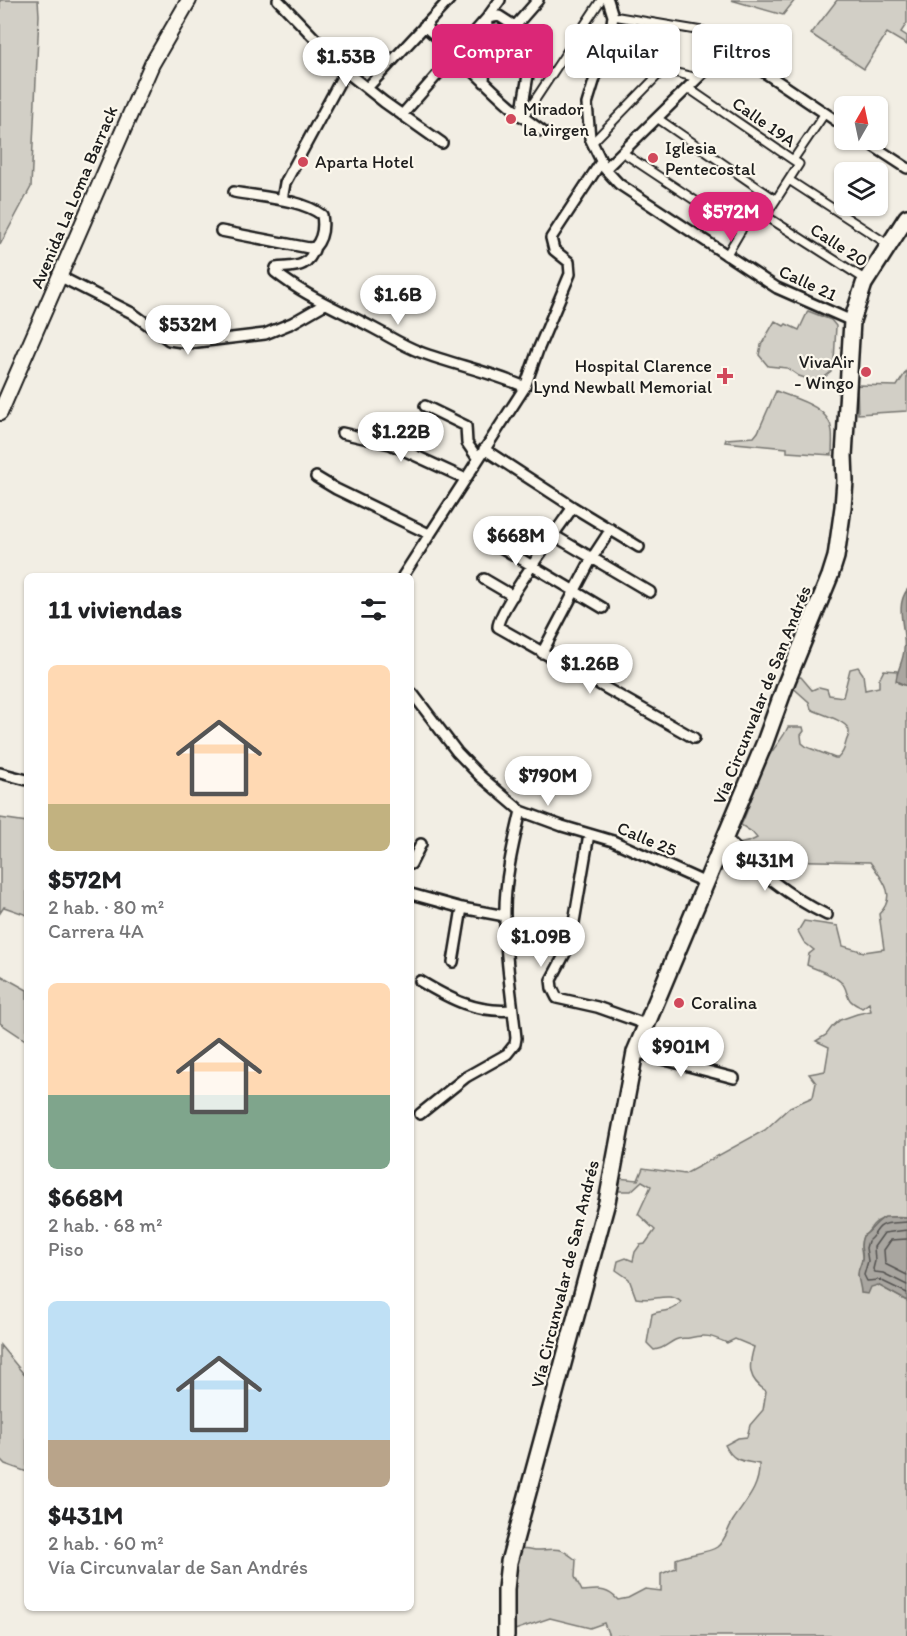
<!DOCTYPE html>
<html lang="es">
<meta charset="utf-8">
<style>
:root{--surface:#fff;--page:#f6f6f6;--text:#202124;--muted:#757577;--accent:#db2777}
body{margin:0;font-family:Itim,sans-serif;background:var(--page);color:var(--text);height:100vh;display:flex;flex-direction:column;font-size:22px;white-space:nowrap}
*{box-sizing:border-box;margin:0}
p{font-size:20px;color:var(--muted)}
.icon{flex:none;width:33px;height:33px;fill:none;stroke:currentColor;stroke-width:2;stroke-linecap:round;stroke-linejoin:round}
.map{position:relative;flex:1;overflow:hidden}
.panel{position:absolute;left:24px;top:573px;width:390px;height:1038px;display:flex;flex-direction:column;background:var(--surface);border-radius:9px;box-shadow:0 2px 4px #0004}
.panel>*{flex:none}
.top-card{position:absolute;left:432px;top:24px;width:384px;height:54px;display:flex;gap:12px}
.needle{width:39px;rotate:9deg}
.controls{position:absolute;left:834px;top:96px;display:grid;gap:12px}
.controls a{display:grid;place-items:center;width:54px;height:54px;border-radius:9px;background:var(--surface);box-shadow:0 2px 4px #0004;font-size:30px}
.price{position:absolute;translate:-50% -51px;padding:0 14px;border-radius:21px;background:#fff;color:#222;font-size:20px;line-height:39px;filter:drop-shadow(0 2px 3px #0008)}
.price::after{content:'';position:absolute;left:50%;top:36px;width:18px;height:14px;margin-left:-9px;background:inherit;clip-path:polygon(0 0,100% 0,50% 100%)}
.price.active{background:var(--accent);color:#fff}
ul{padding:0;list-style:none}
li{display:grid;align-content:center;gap:12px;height:318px;padding:0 24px}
li span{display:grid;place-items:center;height:186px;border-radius:9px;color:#555}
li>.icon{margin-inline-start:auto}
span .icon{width:108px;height:108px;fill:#fffc;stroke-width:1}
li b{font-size:26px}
h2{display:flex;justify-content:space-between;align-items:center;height:72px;padding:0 24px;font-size:26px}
.pill{padding:0 21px;border-radius:9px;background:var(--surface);box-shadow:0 2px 4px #0004;font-size:21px;line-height:54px}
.pill.active{background:var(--accent);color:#fff}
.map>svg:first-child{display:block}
.green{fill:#d2cfc6;stroke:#777671;stroke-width:1.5}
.water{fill:#a9a6a0;stroke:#716f6b;stroke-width:1.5}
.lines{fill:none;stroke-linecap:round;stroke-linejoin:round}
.shore{stroke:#545351;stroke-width:1.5}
.pedestrian-casing{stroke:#1c1c1c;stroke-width:11}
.minor-casing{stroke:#1c1c1c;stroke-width:14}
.secondary-casing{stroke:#1c1c1c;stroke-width:18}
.trunk-casing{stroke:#1c1c1c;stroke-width:20}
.pedestrian{stroke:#fbf7ec;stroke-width:7}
.minor{stroke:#fbf7ec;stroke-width:9}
.secondary{stroke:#fbf7ec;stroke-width:14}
.trunk{stroke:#fbf7ec;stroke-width:15}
.poi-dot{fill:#d1495b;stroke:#fbf7ec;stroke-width:2}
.labels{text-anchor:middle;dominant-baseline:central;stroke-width:4.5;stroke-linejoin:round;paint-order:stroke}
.poi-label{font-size:18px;fill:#1c1c1c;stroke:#fbf7ec;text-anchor:start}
.street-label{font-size:18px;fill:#1c1c1c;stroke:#fbf7ec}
</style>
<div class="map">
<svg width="907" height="1636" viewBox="0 0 907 1636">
<rect width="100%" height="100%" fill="#f2eee4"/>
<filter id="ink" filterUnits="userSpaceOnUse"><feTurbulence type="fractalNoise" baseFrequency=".0167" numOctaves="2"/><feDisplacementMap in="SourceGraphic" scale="12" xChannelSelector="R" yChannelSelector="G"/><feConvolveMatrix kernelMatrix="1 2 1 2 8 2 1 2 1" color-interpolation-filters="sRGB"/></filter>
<g filter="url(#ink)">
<!-- green -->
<path class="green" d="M0,0H38L39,15L31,187L0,245Z
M731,0H795L783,15Z
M837,0H907V23L901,32L907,36V45L887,33L864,69L811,34Z
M808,311L831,320L836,326L834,361L831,372L822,379L811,380L799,376L787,368L768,366L759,355L761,345L775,321L784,326L786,324L799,330Z
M907,370V411L858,414L857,385L897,386Z
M776,391C796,399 829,406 832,431C833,439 832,448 832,455L787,452V448L725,442L726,439L754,437L758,432Z
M858,667L863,674L865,690L879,687V680L884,670L897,671L898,683L907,686V1217C896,1216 881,1216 873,1225C869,1230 869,1233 863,1236C860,1244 861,1248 862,1256C863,1268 854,1271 861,1285H878L907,1301V1636H609L604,1623L590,1628L550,1618L512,1631L513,1589L517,1565V1550C530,1546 530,1551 541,1550C560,1548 561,1548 576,1560L575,1577L582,1591C598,1590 606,1587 618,1600L628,1598L645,1589L661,1591V1574L676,1568V1559C688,1554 709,1553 717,1547C727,1539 727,1529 734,1519C746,1501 760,1487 759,1464C742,1460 734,1463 725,1445L738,1438L747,1437L750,1425L763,1410L766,1391C748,1379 748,1367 754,1347L735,1339L727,1343C712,1336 705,1334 689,1338C685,1339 680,1337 675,1340C667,1344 664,1349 654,1350L647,1343L652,1314C662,1310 674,1312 681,1302C669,1291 652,1302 636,1298L629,1279L616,1270L618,1261L626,1258L633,1261L635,1252L640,1245L645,1244L655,1230L638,1214L651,1186L642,1181L631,1191H615L617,1178L638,1180L643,1168L685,1174L765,1130L790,1107L813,1097L816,1083L809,1074L825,1071L829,1047L816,1041L826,1035L832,1027L840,1020L857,1014L871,1011L869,1003L862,1008C859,1006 853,1004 850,1000C846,995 847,988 842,983C832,973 819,971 807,965L809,954L814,950L804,942L798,931L804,921L838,926L843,946L864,952L884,949L879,914C898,895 882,879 870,862L766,860L755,857L737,863L727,852C735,840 744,846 757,838L752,832L741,825C751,805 755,783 765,763C771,750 782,741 788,727H803L804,731L801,735L802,743L807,747L835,758H838C844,752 844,749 846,742C847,738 849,736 849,733C851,721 819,714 811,709L809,702L790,685L795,678L801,677L812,690L819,687L827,689L829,695L843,697L850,669Z
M0,818L27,822V915L4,907L0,913Z
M0,975L27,990V1041L0,1023Z
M0,1345L27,1378V1472L5,1464L0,1459Z"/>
<!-- water -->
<path class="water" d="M907,590V686L896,681C897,670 903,662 904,650C907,630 894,608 907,590Z
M885,1217H907V1301L878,1285L871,1287L868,1294L861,1293C861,1286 858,1281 858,1274C858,1269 861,1265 862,1260C864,1250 858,1249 863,1236C872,1231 874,1223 885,1217Z"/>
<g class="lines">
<!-- shore -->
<path class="shore" d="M907,1222C898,1223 884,1221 878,1229C874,1234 873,1237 868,1241L866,1248L868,1261L864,1275L867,1281L880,1280L907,1293
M907,1230L884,1233L874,1247L875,1261L873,1269L875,1272L883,1273L907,1285
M907,1239L891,1240L884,1250L885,1264L907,1275"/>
<!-- pedestrian casing -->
<g class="pedestrian-casing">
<path id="pedestrian" d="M613,16L726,35
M602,55L698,78
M688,88L793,160
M523,118L601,0
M657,118L776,200
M592,143L663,70
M622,152L741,231
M789,180L889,245
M766,216L866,280
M726,256L750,215L761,223L799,164L793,160L825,113"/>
</g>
<!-- minor casing -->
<g class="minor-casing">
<path id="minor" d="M278,0L349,74L384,102L442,143
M608,0L613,16L612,23L587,104L590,138L605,169L619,184L777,288L852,321
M516,25L538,0
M424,26C465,59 499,101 542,131
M484,82L487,18L500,0
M367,88L449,0
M402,115L487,18L499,16L527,34L533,46L521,116
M864,140L907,168
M605,169L712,64C725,57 735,56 749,62L844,126
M282,200L285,183L346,70
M221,231L309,248L315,247C323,238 324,227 322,215C301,199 260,197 234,192
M315,247C308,269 295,266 276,268L275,272C306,297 341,310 375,329C390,337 404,346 420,352C455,365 491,372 525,387
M59,276L132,313L169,340L189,343L265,334L292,323L325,304
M425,406L466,426L467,443L478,459
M342,433L390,444L464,478
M484,449L573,507L639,547
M316,477L336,489L429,534
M573,507C560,526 497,611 498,627L694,738
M553,535L650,592
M499,546L603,608
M403,576L525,387L538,350L570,274L569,262L554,250L551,238L601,162
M484,579L513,596
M542,653L592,558L611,529
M413,694L457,752L479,775L521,811L562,826L613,841L706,883
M0,773L27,780
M589,834L572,934L570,944L551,980L552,988L557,998L597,1007L645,1024
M725,838C756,869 787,896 827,915
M411,864L421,844
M411,894L462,908L505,916
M453,962L462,908
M420,981C450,999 476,1013 512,1010
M635,1052L734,1078
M420,1114L466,1077L507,1054L515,1044L516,1038C512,998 505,958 505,917C504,882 513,845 521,811"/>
</g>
<!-- secondary casing -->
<g class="secondary-casing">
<path id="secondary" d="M0,413L152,64L189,0"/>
</g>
<!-- trunk casing -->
<g class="trunk-casing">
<path id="trunk" d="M506,1636V1589L509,1562L607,1202L635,1052L765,742L787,681L830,576L836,557L843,507L845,481L844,456L852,321L864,284L907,217"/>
</g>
<!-- pedestrian -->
<use href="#pedestrian" class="pedestrian"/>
<!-- minor -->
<use href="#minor" class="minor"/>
<!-- secondary -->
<use href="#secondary" class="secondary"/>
<!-- trunk -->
<use href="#trunk" class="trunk"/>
</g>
</g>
<!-- markers -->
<g class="poi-dot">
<circle cx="511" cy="119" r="6"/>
<circle cx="653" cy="158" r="6"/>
<circle cx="303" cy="162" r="6"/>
<circle cx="866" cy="372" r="6"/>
<path d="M722 367h6v6h6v6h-6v6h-6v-6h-6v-6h6z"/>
<circle cx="679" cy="1003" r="6"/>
</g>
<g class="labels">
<!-- poi labels -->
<g class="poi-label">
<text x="523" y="109">Mirador<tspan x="523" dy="21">la virgen</tspan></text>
<text x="665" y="148">Iglesia<tspan x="665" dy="21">Pentecostal</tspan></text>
<text x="315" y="162">Aparta Hotel</text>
<text x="854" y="362" text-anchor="end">VivaAir<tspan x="854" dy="21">- Wingo</tspan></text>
<text x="712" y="366" text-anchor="end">Hospital Clarence<tspan x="712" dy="21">Lynd Newball Memorial</tspan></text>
<text x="691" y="1003">Coralina</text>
</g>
<!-- street labels -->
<g class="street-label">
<text transform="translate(764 122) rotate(35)">Calle 19A</text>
<text transform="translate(74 197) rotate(-67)">Avenida La Loma Barrack</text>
<text transform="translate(839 245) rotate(33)">Calle 20</text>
<text transform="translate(808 283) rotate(25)">Calle 21</text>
<text transform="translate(762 695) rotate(-68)">Vía Circunvalar de San Andrés</text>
<text transform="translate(647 839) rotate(23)">Calle 25</text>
<text transform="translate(565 1274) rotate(-76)">Vía Circunvalar de San Andrés</text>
</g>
</g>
</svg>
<div class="controls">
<a><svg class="needle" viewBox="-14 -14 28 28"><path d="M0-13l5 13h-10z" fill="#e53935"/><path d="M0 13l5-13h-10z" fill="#757577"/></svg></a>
<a><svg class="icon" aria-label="layers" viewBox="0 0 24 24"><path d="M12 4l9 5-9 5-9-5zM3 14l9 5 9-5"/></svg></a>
</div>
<b class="price" style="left:346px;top:88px">$1.53B</b>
<b class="price active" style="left:731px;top:243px">$572M</b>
<b class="price" style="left:398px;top:326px">$1.6B</b>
<b class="price" style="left:188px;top:356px">$532M</b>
<b class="price" style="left:401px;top:463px">$1.22B</b>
<b class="price" style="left:516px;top:567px">$668M</b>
<b class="price" style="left:590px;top:695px">$1.26B</b>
<b class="price" style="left:548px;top:807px">$790M</b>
<b class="price" style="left:765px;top:892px">$431M</b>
<b class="price" style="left:541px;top:968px">$1.09B</b>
<b class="price" style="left:681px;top:1078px">$901M</b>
<div class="top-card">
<a class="pill active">Comprar</a>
<a class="pill">Alquilar</a>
<a class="pill">Filtros</a>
</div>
<section class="panel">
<h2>11 viviendas<svg class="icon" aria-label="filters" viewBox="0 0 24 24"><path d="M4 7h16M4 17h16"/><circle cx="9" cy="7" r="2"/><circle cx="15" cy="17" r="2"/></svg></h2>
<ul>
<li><span style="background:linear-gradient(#ffd9b3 75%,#c2b280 0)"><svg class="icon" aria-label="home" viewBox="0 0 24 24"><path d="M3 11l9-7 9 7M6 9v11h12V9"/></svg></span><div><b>$572M</b><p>2 hab. · 80 m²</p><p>Carrera 4A</p></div></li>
<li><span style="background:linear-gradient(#ffd9b3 60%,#7fa58c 0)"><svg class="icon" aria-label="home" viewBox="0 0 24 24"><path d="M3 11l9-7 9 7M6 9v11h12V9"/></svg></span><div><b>$668M</b><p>2 hab. · 68 m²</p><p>Piso</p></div></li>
<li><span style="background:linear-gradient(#bfe0f5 75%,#b9a48a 0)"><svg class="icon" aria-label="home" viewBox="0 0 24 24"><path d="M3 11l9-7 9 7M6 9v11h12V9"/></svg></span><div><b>$431M</b><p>2 hab. · 60 m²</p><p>Vía Circunvalar de San Andrés</p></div></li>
</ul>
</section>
</div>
